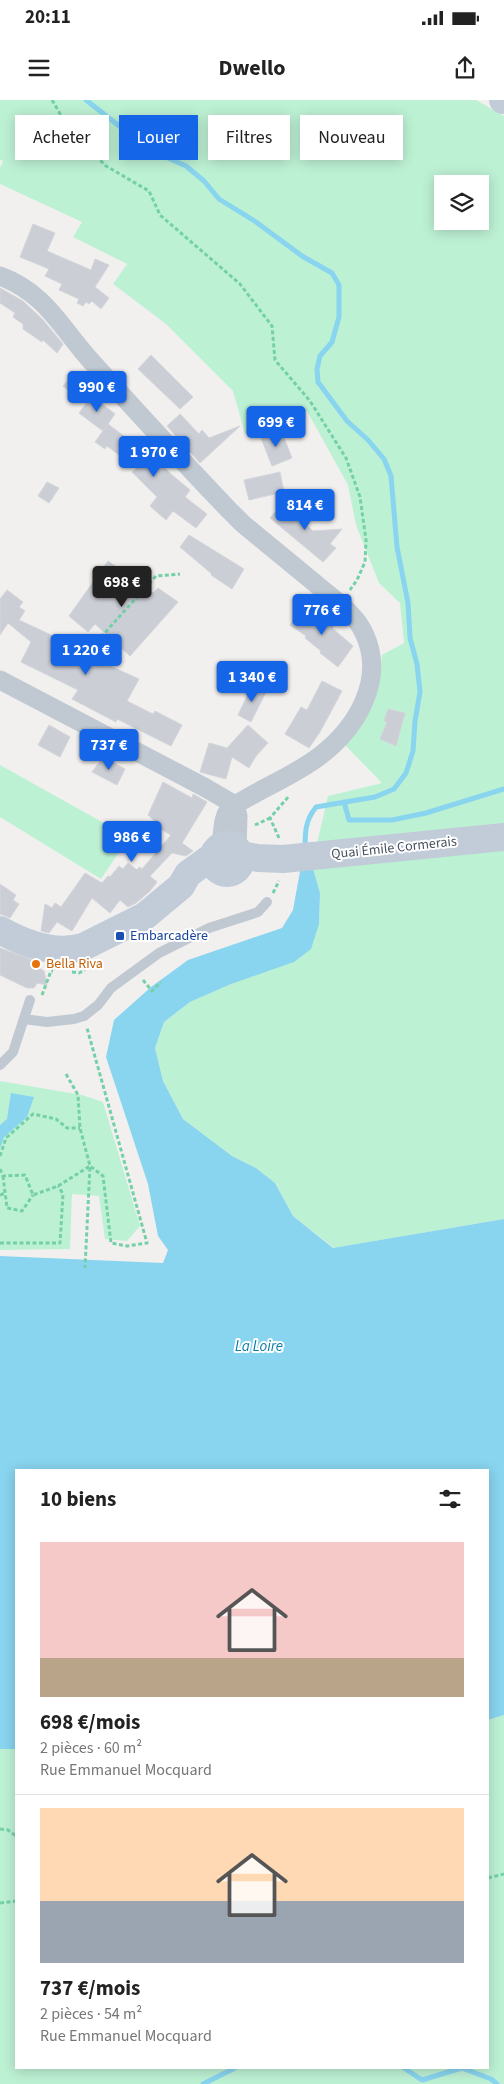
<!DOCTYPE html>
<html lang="fr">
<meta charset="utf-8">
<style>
:root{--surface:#fff;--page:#f6f6f6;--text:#222;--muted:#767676;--line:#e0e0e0;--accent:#1465e8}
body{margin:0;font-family:"Source Sans 3",sans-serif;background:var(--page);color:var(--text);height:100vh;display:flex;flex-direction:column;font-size:19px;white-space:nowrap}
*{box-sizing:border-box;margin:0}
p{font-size:16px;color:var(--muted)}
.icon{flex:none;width:28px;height:28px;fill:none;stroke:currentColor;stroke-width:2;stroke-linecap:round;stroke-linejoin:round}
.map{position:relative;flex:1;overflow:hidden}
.sheet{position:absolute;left:15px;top:1369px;width:474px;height:600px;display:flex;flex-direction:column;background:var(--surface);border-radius:0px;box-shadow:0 2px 12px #0003}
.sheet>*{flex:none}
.guide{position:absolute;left:15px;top:15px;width:475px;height:45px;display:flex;gap:10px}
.controls{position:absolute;left:434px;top:75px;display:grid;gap:10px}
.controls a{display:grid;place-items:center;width:55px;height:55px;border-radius:0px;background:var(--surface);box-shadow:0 2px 12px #0003;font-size:25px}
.price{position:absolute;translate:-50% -42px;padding:0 11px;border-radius:5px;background:var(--accent);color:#fff;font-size:16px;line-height:32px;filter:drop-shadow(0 1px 2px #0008)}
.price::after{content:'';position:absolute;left:50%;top:30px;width:15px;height:11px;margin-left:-8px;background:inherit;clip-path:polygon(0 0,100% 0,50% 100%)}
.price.selected{background:#222;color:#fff}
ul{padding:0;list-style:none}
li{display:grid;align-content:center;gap:10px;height:265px;padding:0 25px}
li+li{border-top:1px solid var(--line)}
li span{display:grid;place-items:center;height:155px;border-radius:0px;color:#555}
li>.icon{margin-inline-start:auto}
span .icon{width:90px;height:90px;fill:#fffc;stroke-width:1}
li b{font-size:21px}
h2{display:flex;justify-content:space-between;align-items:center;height:60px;padding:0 25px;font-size:21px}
.chip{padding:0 18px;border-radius:0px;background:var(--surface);box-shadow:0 2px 12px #0003;font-size:18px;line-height:45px}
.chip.selected{background:var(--accent);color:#fff}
.status{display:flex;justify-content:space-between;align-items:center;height:35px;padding:0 25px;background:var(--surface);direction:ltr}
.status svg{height:14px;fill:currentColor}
header{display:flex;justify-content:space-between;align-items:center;height:65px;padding:0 25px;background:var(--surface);font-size:22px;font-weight:700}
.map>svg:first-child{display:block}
.green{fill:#bdf1d4;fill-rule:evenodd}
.water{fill:#89d4ef}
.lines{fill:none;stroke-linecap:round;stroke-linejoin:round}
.stream{stroke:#89d4ef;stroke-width:5}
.building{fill:#cbced5;stroke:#d3d5db}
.path{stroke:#74d0a8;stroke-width:3;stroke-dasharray:4 2.5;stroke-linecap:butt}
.lane{stroke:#c0c9d2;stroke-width:10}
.street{stroke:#c0c9d2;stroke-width:19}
.secondary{stroke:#c2ccd9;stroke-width:28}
.transit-dot{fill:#1a4fb4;stroke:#fff;stroke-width:2}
.food-dot{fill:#e8710a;stroke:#fff;stroke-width:2}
.labels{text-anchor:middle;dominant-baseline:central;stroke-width:4;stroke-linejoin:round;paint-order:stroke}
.street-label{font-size:14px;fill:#47525e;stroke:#fff}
.transit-label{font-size:14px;fill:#164399;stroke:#fff;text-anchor:start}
.food-label{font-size:14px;fill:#c56008;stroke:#fff;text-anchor:start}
.water-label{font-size:15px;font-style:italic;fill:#087da8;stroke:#fff}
</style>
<div class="status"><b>20:11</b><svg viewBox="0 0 49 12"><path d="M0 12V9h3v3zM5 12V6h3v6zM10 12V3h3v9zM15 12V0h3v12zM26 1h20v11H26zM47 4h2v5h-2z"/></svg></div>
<header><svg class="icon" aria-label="menu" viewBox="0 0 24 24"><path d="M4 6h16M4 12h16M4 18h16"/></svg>Dwello<svg class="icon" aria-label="share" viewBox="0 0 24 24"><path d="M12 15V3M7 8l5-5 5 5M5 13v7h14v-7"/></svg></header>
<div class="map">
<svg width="504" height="1984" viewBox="0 0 504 1984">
<rect width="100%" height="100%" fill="#f2f0ef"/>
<!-- green -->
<path class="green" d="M0,0H476L504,16V1119L334,1148L293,1116L275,1083L256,1068L232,1056L183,1019L163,981L155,948L164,922L190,902L231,884L319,824L320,793L312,765L328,696L382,683L343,643L378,588L382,555L404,543L400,503L379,483L356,425L348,385L307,311L245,334L233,291L166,224L113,184L127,164L73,137L82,122L0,84V68L3,61L0,60ZM442,84H480V121H442Z
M0,665L129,737L101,779L0,717Z
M0,981L82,995L103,1002L140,1126L127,1141L105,1139L99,1096L72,1094L70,1149L0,1150Z
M504,1615V1984H0V1649H16V1968H488V1620Z"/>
<!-- water -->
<path class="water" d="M312,765L320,793L319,824L311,849L294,862L231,884L190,902L164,922L155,948L163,981L183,1019L232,1056L256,1068L275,1083L293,1116L333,1148L504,1119V1615L488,1620V1370H16V1649H0V1156L163,1163L168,1150L158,1136L148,1084L106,957L114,920L151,887L188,860L282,828L293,810L301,766Z
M11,993L34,997L27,1017L4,1037L0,1048V1025L7,1019Z"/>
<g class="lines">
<!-- stream -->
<path class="stream" d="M86,0L150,50L186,66L204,81L219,99L256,122L302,156L332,173L339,185V217L332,242L320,256L317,269L318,282L347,321L368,340L384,359L391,376L397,447L408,503L410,538L417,564L420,592L415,621L413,651L406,673L394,689L375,697L316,707C305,721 305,732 305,750
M344,702L349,720H392L426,713L504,689
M404,1968L422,1980L462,1968L491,1979L497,1984
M203,1984L235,1968"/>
</g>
<!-- building -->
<path class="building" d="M33,124L55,133L47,151L91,170L95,159L109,165L95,187L109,198L101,209L92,201L89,204L86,202L83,206L77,203L79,199L59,190L62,184L45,176L49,169L20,157Z
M0,188L23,201L43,220L63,244L57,253L43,240L42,242L23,229V224L13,217L15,213L0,203Z
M151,255L193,297L180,309L138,269Z
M74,273L91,286L81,300L63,286Z
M92,296L115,314L103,331L79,313Z
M180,314L199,334L202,330L209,338L240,326L200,363L167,326Z
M108,324L138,347L141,344L172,375L190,390L185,397L207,414L196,428L173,411L166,420L150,406L157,397L132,372L137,368L107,346L105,349L95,342Z
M281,330L292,358L272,366L261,338Z
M280,372L284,392L249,400L244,380Z
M47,382L59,388L49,403L38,396Z
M286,399L303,413L298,418L313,431L342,429L330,444L336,448L323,462L270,418Z
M189,435L244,469L232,489L211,475L212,474L180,447Z
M108,461L153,493L158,488L178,502L130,556L95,524L88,532L69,516Z
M7,490L23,502L19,507L25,511L19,520L81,549V553L139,579L127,601L153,614L155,611L182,625L171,646L117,619L116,622L72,599L78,590L21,562L31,542L8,523L0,535V499Z
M302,506L320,519L323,516L335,524L332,528L353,546L338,567L320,553L321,551L305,538L306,536L290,525Z
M322,581L342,591L320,632L309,648L285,634L301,607L307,610Z
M253,584L267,590L251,622L238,615Z
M388,609L405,613L396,646L380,639L387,622L384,621Z
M49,625L70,637L60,657L38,645Z
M248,625L268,643L256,656L249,668L232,657L226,679L200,672L209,643L227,648Z
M103,657L125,669L117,685L92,672Z
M163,682L192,698L193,694L207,702L182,743L193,751L186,756L172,753L150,776L157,782L150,791L136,803L128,807L120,800L110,813L92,798L72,831L57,822L49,833L41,831L45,804L52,808L55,803L61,807L85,773L102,783L108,776L110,777L119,766L123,769L128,763L137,770L139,767L142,769L171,735L157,727L159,725L148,715Z
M0,784L16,795L13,800L19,804L10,818L0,814Z
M0,848L41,863L39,868L44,871L47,885L37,883L34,888H27L0,875Z"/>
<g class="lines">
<!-- path -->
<path class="path" d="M52,0L69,29L106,66L149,91L160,115L240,184L272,226L275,260L310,301L346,358L360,397L366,440L365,462L357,480L350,490
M101,537L156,476L180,474
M255,725L270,718
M279,738L270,718L289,696
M273,793L279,781
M72,872L79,873L85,870
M143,880L152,891L161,882
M42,895L51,871H53
M66,974L78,995L80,1028L90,1066L103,1076L111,1143L127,1146L147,1143L87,928
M0,1056L6,1038L33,1014L56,1019L67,1028H80
M0,1069L3,1076L25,1075L33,1095L58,1086L90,1066L85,1168
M3,1076L7,1108L22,1111L33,1095
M0,1095L5,1093
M0,1143H60L63,1094L58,1086
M0,1729L8,1730L16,1736
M488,1778L504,1774
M0,1803L16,1801"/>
<!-- lane -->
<path class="lane" d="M24,919L47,922L74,919L84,916L98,905L111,888L159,853L209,828L258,812L267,802
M0,965L13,952L30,900"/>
<!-- street -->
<path class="street" d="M0,176C46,193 61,228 91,261C136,311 182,361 229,410L243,424C267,444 292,464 316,484C333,499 354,512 364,533C386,579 357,627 321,655C293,677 258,689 229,709C221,720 224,734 220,746
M0,580L204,687L235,705
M235,705L238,716L237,749"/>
<!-- secondary -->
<path class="secondary" d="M503,0H504
M213 759a14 14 0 1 1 28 0a14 14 0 1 1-28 0Z
M240,755L258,758L283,759L504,737
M0,830C25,844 55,855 83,847L145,816L181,786L188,774L213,756"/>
</g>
<!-- markers -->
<rect class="transit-dot" x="115" y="831" width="10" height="10" rx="2.5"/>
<circle class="food-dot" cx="36" cy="864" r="5"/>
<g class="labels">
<!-- street labels -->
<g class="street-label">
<text transform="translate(394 748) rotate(-6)">Quai Émile Cormerais</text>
</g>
<!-- transit labels -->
<g class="transit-label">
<text x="130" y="836">Embarcadère</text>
</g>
<!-- food labels -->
<g class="food-label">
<text x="46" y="864">Bella Riva</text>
</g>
<!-- water labels -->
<g class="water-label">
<text x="259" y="1246">La Loire</text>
</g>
</g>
</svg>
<div class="controls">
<a><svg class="icon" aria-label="layers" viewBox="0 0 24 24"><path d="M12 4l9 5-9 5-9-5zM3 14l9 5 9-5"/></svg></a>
</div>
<b class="price" style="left:97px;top:313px">990 €</b>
<b class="price" style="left:276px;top:348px">699 €</b>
<b class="price" style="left:154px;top:378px">1 970 €</b>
<b class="price" style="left:305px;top:431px">814 €</b>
<b class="price selected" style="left:122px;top:508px">698 €</b>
<b class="price" style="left:322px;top:536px">776 €</b>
<b class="price" style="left:86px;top:576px">1 220 €</b>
<b class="price" style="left:252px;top:603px">1 340 €</b>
<b class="price" style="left:109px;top:671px">737 €</b>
<b class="price" style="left:132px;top:763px">986 €</b>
<div class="guide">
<a class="chip">Acheter</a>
<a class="chip selected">Louer</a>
<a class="chip">Filtres</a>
<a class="chip">Nouveau</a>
</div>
<section class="sheet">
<h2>10 biens<svg class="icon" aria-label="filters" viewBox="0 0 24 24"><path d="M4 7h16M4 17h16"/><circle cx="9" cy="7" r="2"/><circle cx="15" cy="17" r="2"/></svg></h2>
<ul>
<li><span style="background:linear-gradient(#f6c9c9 75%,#b9a48a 0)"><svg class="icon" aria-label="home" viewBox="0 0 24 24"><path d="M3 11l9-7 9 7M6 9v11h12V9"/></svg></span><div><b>698 €/mois</b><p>2 pièces · 60 m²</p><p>Rue Emmanuel Mocquard</p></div></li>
<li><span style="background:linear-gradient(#ffd9b3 60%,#9aa5b1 0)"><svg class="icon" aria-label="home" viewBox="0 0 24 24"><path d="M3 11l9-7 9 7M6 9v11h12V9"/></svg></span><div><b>737 €/mois</b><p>2 pièces · 54 m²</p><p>Rue Emmanuel Mocquard</p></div></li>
</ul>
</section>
</div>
